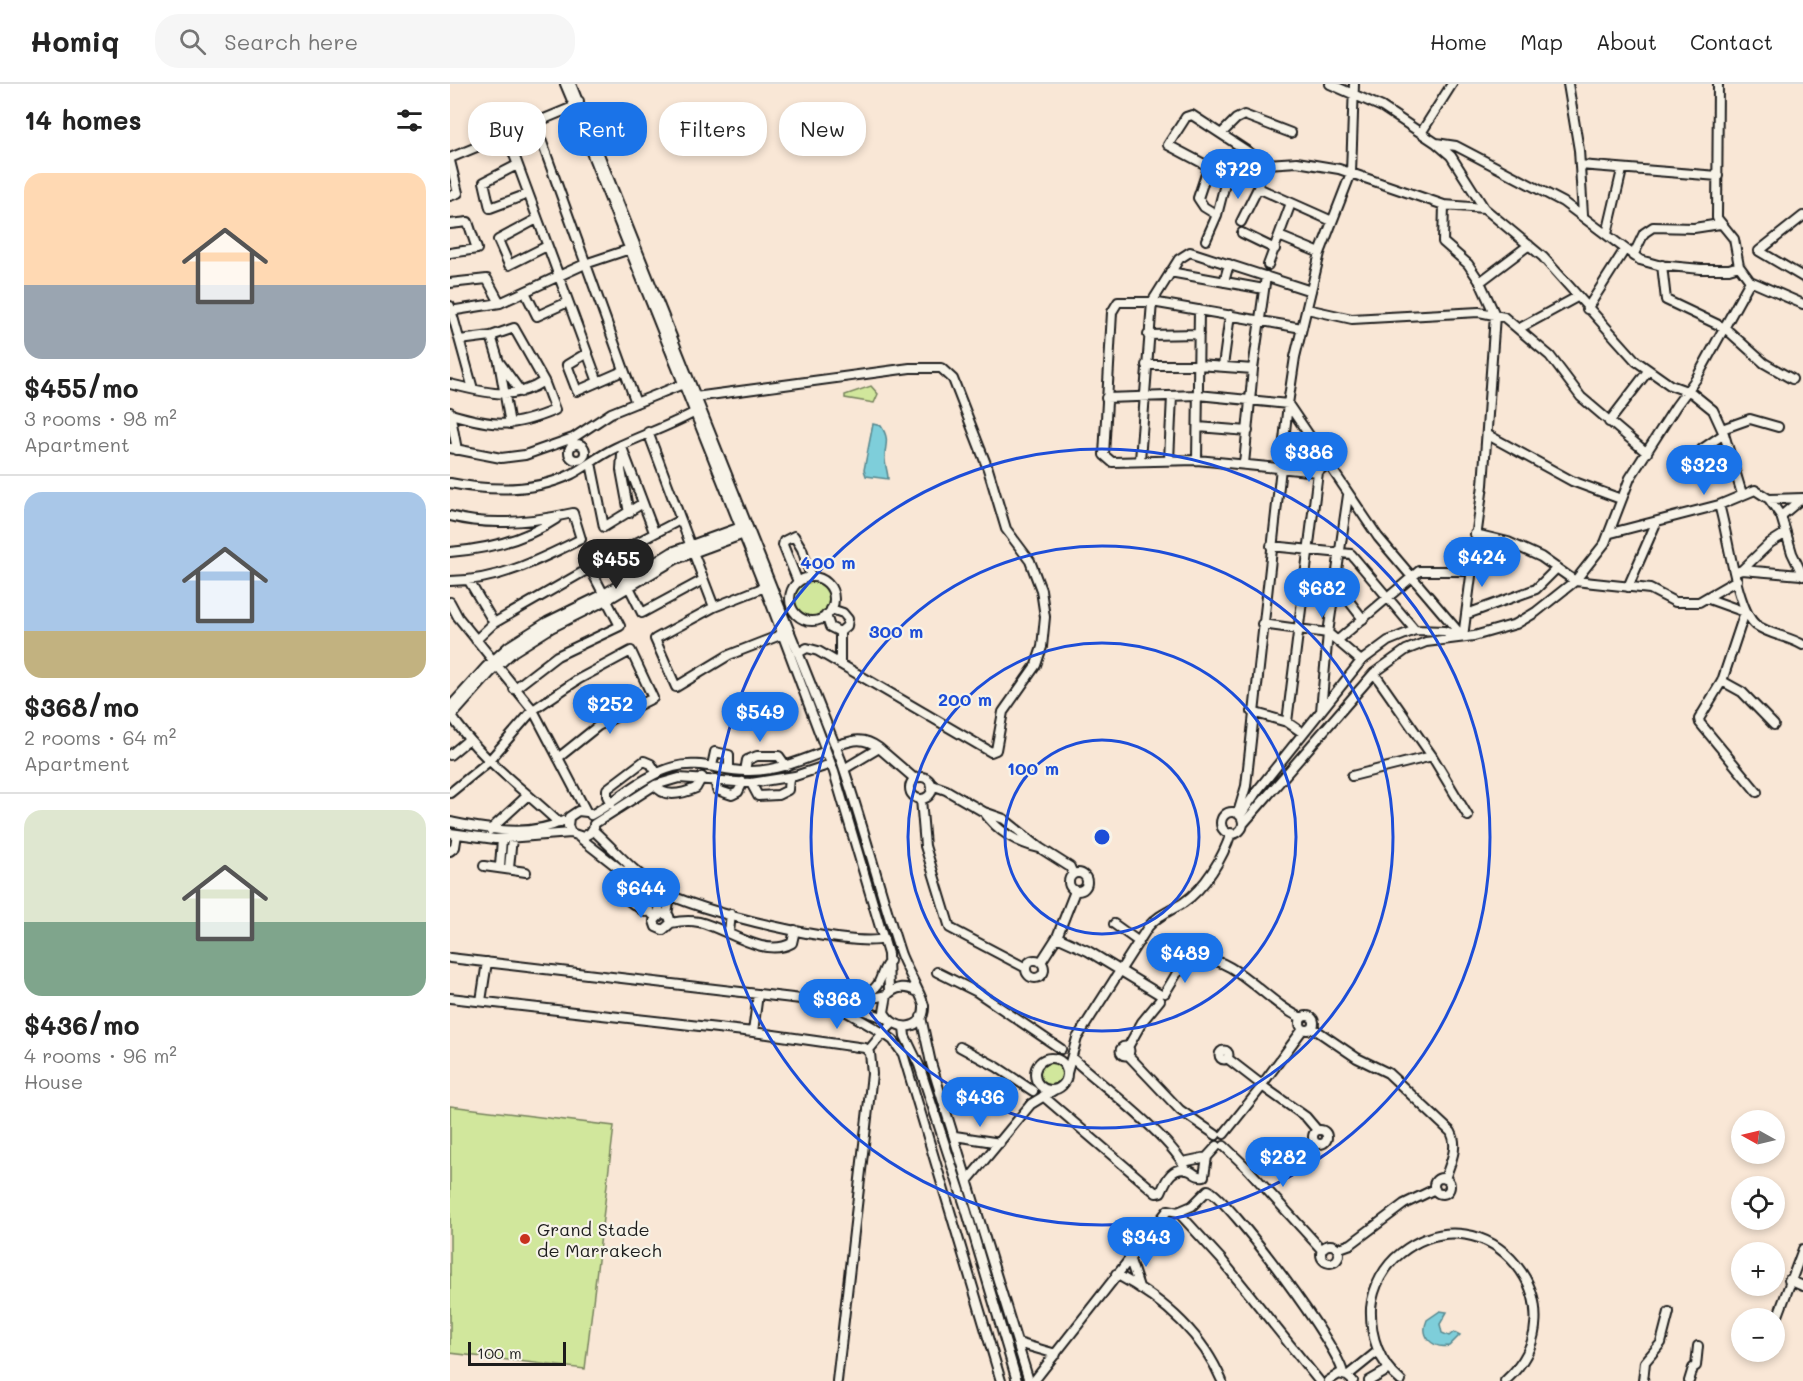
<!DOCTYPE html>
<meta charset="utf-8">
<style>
:root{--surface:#fff;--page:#f6f6f6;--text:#222;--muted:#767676;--line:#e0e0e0;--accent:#1a73e8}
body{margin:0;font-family:Mali,sans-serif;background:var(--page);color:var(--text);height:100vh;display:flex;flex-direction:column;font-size:22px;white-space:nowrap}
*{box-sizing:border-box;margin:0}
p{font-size:20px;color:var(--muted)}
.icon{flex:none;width:33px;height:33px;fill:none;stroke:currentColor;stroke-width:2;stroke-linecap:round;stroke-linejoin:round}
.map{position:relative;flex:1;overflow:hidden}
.drawer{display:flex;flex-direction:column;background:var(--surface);width:450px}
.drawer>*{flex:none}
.top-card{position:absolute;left:18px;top:18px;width:570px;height:54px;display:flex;gap:12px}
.needle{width:39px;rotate:278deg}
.buttons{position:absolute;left:1281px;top:1026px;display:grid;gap:12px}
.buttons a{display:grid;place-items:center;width:54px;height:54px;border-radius:50%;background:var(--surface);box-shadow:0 3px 9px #0003;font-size:30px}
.scale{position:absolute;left:18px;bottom:15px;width:98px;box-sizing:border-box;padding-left:6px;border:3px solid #1c1c1c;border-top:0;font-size:16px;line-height:21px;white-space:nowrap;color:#1c1c1c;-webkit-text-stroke:4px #f7f3e8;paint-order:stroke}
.price{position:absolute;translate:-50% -51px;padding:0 14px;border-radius:21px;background:var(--accent);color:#fff;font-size:20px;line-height:39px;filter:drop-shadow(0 2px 3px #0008)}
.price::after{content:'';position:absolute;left:50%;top:36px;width:18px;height:14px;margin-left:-9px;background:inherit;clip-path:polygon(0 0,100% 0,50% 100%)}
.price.on{background:#222;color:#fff}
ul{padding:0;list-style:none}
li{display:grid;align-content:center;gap:12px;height:318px;padding:0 24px}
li+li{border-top:2px solid var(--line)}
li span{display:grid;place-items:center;height:186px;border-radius:18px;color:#555}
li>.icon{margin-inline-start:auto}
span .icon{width:108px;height:108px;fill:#fffc;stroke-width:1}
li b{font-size:26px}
h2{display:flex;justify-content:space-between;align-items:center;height:72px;padding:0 24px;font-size:26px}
.chip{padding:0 21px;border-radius:24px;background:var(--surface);box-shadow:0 3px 9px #0003;font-size:21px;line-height:54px}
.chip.on{background:var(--accent);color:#fff}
header{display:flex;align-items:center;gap:36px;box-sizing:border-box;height:84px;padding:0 30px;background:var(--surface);border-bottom:2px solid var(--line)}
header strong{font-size:28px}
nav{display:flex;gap:33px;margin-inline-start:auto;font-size:21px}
.search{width:420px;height:54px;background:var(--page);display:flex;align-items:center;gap:15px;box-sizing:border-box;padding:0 21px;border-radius:24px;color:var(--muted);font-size:22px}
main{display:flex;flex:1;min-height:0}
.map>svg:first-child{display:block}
.green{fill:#d1e79c;stroke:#76825c;stroke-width:1.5}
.water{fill:#7eceda;stroke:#57878e;stroke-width:1.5}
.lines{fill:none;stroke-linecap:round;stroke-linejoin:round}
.minor-casing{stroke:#1c1c1c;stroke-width:12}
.minor{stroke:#f7f3e8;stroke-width:8}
.ring{fill:none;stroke:#1d4ed8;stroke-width:3}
.poi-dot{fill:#c8321e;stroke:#f7f3e8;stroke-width:2}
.labels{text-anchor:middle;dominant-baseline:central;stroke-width:4.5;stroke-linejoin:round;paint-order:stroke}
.poi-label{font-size:18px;fill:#1c1c1c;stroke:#f7f3e8;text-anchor:start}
.centre{fill:#1d4ed8;stroke:#f7f3e8;stroke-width:3}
.ring-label{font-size:18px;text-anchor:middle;font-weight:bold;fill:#1d4ed8;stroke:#f7f3e8;stroke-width:4.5;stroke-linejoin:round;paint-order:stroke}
</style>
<header>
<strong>Homiq</strong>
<div class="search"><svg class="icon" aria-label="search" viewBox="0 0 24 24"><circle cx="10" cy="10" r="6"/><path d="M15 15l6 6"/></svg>Search here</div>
<nav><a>Home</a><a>Map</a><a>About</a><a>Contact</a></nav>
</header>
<main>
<section class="drawer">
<h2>14 homes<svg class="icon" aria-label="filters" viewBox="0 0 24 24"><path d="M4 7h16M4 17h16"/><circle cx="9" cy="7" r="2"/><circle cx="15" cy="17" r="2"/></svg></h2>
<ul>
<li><span style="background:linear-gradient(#ffd9b3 60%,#9aa5b1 0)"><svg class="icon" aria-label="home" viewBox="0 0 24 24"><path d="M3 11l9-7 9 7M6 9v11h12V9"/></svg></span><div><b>$455/mo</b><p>3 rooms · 98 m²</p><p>Apartment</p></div></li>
<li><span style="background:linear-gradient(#a9c7e8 75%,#c2b280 0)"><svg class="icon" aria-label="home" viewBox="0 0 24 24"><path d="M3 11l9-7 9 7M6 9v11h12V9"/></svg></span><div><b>$368/mo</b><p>2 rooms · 64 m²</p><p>Apartment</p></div></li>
<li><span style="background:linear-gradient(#dfe7d0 60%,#7fa58c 0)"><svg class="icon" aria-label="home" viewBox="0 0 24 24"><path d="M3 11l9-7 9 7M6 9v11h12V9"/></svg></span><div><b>$436/mo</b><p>4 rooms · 96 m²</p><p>House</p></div></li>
</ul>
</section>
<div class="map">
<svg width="1353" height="1297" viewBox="0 0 1353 1297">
<rect width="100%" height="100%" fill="#f9e7d6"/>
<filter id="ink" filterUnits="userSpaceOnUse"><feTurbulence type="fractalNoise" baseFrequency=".0167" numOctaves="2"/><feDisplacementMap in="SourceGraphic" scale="12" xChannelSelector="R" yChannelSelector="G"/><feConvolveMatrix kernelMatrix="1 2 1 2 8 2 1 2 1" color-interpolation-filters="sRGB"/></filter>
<g filter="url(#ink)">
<!-- green -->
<path class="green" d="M421,302L428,310L424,319L395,314V311Z
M343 515a19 19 0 1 1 38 0a19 19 0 1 1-38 0Z
M589 990a12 12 0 1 1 24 0a12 12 0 1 1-24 0Z
M0,1022L164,1042L135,1285L0,1269Z"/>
<!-- water -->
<path class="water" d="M423,340L431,342C441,357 434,361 435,375C435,382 438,388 438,395L416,392L414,386Z
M990,1227L997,1228L990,1240L992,1249L999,1252L1004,1248L1010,1251L999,1262C982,1265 970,1252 977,1236Z"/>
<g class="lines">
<!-- minor casing -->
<g class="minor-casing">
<path id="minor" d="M115,0L123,19
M121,0L391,676C413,740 429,804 450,868C454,881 474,915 474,922C475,947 445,949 434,928L437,911C447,902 455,902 466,907
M880,0L932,23L986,59L1006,62L1113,118L1190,176L1208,181L1251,185H1279L1289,182
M1118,0L1129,66L1133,131
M129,17H124L123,23L321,520L384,688L438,870L439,909
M85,39L186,319
M56,49L148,298
M772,49L786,35L794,31L841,49
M971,49L1002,0
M986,59L1001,72L1034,124L1093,173L1186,277L1220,301L1242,309L1263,326L1274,350L1292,410
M0,74L123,23
M0,77L8,109L0,112
M817,80L742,31L736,33L718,61L777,92L799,91L817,80L847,78L889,85L994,121L1034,124
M67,81L34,98L40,124L78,110
M1130,81L1268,92
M758,84L748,114L754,123L767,131
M811,84L808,104L882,137
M994,121L993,158L1018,180L1030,198L1045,231L1033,401L1013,553
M1353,132L1309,167L1353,193
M87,135L48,156L59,181L97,162
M791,138L808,104
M0,140L18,138L27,165L0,169
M792,149L825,165
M1157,150L1172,86
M829,152L870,169
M756,156L767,131L777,92
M1183,172L1194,149L1203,143L1244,144L1270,140
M818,181L841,119
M1212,181L1216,216L1275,244L1314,279L1342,295
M720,188L814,205
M1300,197L1353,220
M774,198L779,180
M1030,198L1079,161
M0,199L37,195L50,219
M75,208L87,232L118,218
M0,222L23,305
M857,225L902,235L1029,228L1054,233L1100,272L1131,313L1197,369
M1137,225L1175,165
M0,227L50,219L135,180L180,165
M852,244L702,218H668L662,228L654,371L662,378L747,376L868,388L877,380
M1070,244L1127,213
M698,251L749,250
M41,252L49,278L60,340
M137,269L117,281L127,307L173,287
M50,279L71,308
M696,281H748L803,285
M773,282L780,231
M0,300C34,308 63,318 94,297
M245,313L460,284H491L503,295L538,385L556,445L580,477L591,506L595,533L592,563L586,581L553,628L546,666L541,668L368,567L357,564L348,569
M656,314L748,311L838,320L928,453L1013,553
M0,328L7,366
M1,330C45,343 62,344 105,326L94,297L64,244L41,252L10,256
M1159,338L1198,287
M748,343L798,347
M1272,345L1300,335L1328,343
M198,348L240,460
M1038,351L1122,397L1171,415
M119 368a8 8 0 1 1 16 0a8 8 0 1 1-16 0Z
M171,361L204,448
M0,364L51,374L75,371L123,354L161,329L238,298
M172,370L171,386L179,429
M690,376L702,218L729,175L740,168L861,207
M719,376L722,312
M747,376L749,226
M141,379L154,443L193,419
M794,380L803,285L816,192
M1237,386L1252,365L1274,350
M0,399C40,407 85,408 122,390C137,382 150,371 165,364C192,351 220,342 245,328
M1319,415L1331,432L1342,469L1353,492
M1269,421C1278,449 1286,525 1306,541C1320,551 1338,552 1353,561
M0,432C40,443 83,438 123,429L131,455C89,476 48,497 0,497
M1331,432L1350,416
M230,436L163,471L192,529L253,496
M1161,449L1269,421L1305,406L1319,415L1353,414
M1025,450L1058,458L1091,473L1125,497L1200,505L1225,518H1249L1287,496
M821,462L901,470L965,546
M0,468C37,465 75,456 106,435
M243,468L264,523
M1292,486L1351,491
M1286,488L1292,486L1320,459L1336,449
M340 515a22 22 0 1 1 44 0a22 22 0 1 1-44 0Z
M19,497L44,539
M348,498L333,461L334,457L344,452L352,465L361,493
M885,499L913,535
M315,503L264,523L205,555L226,603L279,571L333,550
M1178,503L1206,439
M1256,514L1295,528L1272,597L1249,635L1250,639L1307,708
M0,518L8,533L83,626L136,727
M381,525L393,529L398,535L397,542L390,548V580
M1017,530L1086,505L1107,484
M376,531L380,543L390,548
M812,540L878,549L911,577
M26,556L44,539L140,484L170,542L107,572L64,605
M888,556L969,487H1020
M924,589L982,672L1018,732
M1272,597L1292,608L1324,641
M0,623L36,583L59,562L97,538L154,510L222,468L291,443
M871,627L878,549L898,411
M802,628L837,638L853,649
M0,630C32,677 69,701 109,739
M0,634L40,589L63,568L101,544L157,516L226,475L294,450
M837,638L868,388
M385,662C403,656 413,652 429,664L394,685
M429,664L465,695
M0,671L18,656
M262,682L265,668L279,671V685
M295,687L297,676L307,672H329L336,682
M902,692L982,672
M460 704a11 11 0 1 1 22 0a11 11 0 1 1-22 0Z
M265,695L267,706L282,711L288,708L293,698
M301,699L308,712L328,711L338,706L339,693
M205,701C214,715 232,710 246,704L252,693
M482,701L496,706L534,728L554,735L590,764L620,783L623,790
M0,709L38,678L83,626L129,595L181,567L203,614L148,642L108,674
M471,715L475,762L500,844L576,884
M161,720L157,712V705L194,677L201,680L206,688
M534,728C548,748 566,758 589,764
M771 739a11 11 0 1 1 22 0a11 11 0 1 1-22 0Z
M788,729L796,702L838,320L845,273L870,169L901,89L904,0
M792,729L807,707L911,577L938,557L965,546L994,547L1009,552
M141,731C169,716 193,691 224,683C248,676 272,687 296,687C324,688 350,677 376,667
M0,738C36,745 78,754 113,737
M144,740L205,701L229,694L301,699L345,692L381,680
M793,740L924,589L956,566L976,558L1024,552L1066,540L1086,528L1125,497L1155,459L1180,394L1226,322L1246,295L1300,197L1289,182L1284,155L1267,134L1268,0
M40,746L78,711
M143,746C166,767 185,790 212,807C246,827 397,864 434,855
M0,749L45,755L121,749L133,753L140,749L144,743
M121,749L118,742L119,733L128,727L137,728
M129,753L171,786L187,790
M0,767L5,763L7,750
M34,782L76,788
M50,782L52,755
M59,784L62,754
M171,786C168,814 173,812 195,828L199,827
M619 798a9 9 0 1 1 18 0a9 9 0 1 1-18 0Z
M172,808C186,808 196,821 202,830
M208,831L212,806
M217,831L220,811
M221,839L219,832L212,829L204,837L206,843L213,846L221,839C230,837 239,836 249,838C276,844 314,875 342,859L345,846
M664,840L689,858
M279,848L281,830
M607,853L638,867L709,910
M738.5 875a4.5 4.5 0 1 1 9 0a4.5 4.5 0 1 1-9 0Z
M0,874L394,920L438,935
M747,874C786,872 816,919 852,934
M576 885a9 9 0 1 1 18 0a9 9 0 1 1-18 0Z
M591,878L607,853L625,807
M487,888L527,908L611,965
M715,909L727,889L740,879
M0,914L303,948L415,964L420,969L422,990L387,1297
M31,917L37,878
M410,917L437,911
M386,918C401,914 422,913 429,898C433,890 433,883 440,877
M385,921L433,949L418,967
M850 939a7 7 0 1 1 14 0a7 7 0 1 1-14 0Z
M471,933L481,979L579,1297
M442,940L433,949L443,956L453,970L551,1297
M454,943L455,952L469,981L516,1125L567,1297
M863,944L907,974L938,989L1001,1048C1009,1063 1000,1079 995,1095
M303,948L308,910
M670.5 967a4.5 4.5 0 1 1 9 0a4.5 4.5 0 1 1-9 0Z
M510,963L547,983L583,1007
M678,963L692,938L710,916
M769.5 971a4.5 4.5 0 1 1 9 0a4.5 4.5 0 1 1-9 0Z
M677,970L730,1026L766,1051
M585 990a16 16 0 1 1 32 0a16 16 0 1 1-32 0Z
M622,974C648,998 726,1057 736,1086
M777,974L808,998
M617,989L627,954L698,843C708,831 720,827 733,819C755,804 773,774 781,749
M814,998L853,945
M815,1004L856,1033L867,1046
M593,1012L706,1109L711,1108C716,1096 723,1080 740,1087C746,1090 746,1093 754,1092L757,1073L767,1062
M863 1053a7 7 0 1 1 14 0a7 7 0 1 1-14 0Z
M774,1050L810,1005
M505,1052L550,1059
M774,1062L797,1084L872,1166
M733,1078L757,1073
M984 1102a8 8 0 1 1 16 0a8 8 0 1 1-16 0Z
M518,1096L581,1020L604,1006
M728,1128L771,1175L869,1297
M871 1170a9 9 0 1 1 18 0a9 9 0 1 1-18 0Z
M887,1165L901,1160L954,1120L985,1105
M679,1173L689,1203
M666,1190C711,1214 752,1249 772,1297
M1339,1196L1353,1202
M1326,1237L1353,1165
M568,1259L606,1270
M897,1292L928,1267
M584,1297L718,1126L728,1128L742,1122L758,1106C780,1116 892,1267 893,1290
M878,1297L889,1290L897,1292L903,1297
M919,1297L938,1286
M951,1297C929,1279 920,1252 921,1224C923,1203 934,1182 951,1169C1037,1102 1137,1224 1055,1297
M1193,1297L1195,1278L1211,1259L1219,1228
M1239,1297L1243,1284L1246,1282L1248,1262"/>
</g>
<!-- minor -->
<use href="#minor" class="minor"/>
</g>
</g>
<!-- distance rings -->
<g class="ring">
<circle cx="652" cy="753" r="97"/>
<circle cx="652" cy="753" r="194"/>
<circle cx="652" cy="753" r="291"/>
<circle cx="652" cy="753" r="388"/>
</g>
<!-- markers -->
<circle class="poi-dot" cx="75" cy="1155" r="6"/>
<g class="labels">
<!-- poi labels -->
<g class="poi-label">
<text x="87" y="1145">Grand Stade<tspan x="87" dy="21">de Marrakech</tspan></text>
</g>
</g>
<circle cx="652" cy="753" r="9" class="centre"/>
<g class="ring-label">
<text x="378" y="485">400 m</text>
<text x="446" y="554">300 m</text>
<text x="515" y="622">200 m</text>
<text x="583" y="691">100 m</text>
</g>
</svg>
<div class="buttons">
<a><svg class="needle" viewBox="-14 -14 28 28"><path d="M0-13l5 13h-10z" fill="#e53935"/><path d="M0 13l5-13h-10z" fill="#767676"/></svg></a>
<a><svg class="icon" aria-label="locate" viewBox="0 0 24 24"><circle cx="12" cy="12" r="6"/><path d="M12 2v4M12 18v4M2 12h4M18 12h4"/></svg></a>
<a>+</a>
<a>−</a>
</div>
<div class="scale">100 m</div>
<b class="price" style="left:788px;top:116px">$729</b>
<b class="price" style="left:859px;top:399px">$386</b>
<b class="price" style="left:1254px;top:412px">$323</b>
<b class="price" style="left:1032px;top:504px">$424</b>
<b class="price on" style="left:166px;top:506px">$455</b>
<b class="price" style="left:872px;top:535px">$682</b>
<b class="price" style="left:160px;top:651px">$252</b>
<b class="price" style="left:310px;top:659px">$549</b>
<b class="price" style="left:191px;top:835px">$644</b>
<b class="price" style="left:735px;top:900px">$489</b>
<b class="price" style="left:387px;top:946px">$368</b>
<b class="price" style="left:530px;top:1044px">$436</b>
<b class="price" style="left:833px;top:1104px">$282</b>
<b class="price" style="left:696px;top:1184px">$343</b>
<div class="top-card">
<a class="chip">Buy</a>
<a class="chip on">Rent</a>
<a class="chip">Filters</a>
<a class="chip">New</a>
</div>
</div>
</main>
